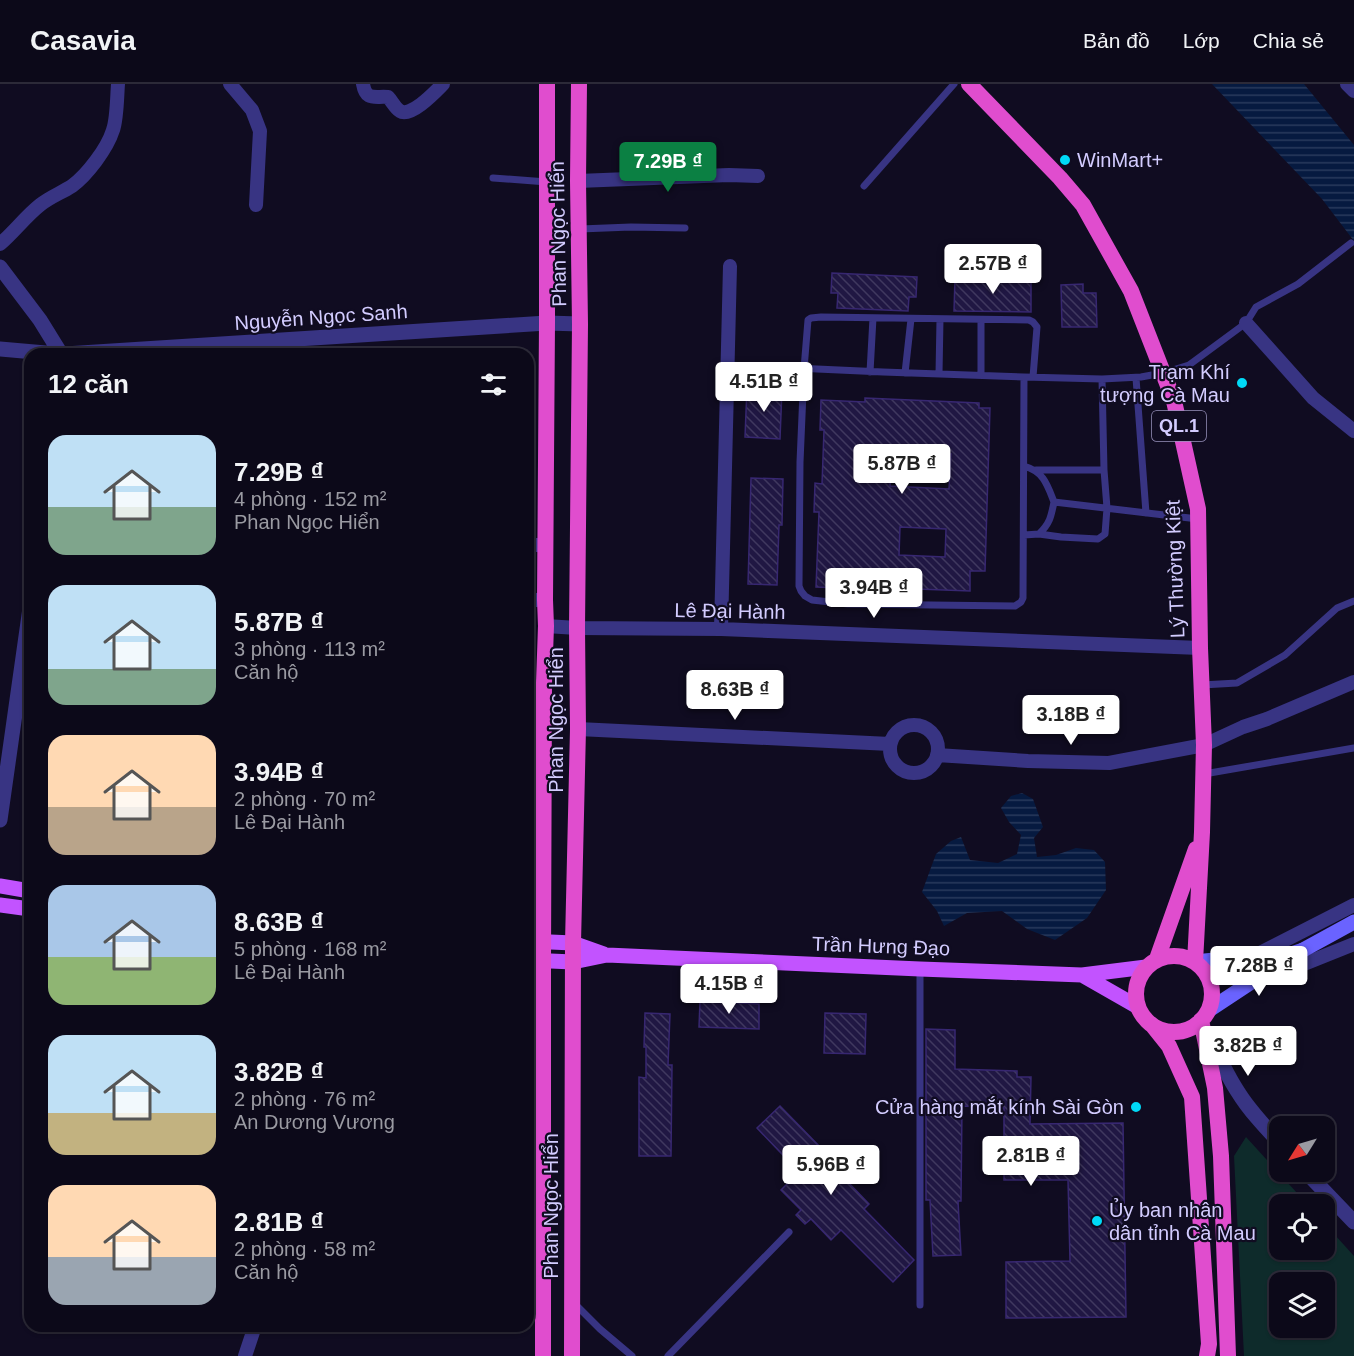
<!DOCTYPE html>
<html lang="vi">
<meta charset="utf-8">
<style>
:root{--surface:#0c0919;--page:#151222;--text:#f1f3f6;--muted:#9a9aa2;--line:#2c2a38;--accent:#0b8043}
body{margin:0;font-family:Arial,sans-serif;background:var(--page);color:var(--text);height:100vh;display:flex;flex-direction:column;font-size:22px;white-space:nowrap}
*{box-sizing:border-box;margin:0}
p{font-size:20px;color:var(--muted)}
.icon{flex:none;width:33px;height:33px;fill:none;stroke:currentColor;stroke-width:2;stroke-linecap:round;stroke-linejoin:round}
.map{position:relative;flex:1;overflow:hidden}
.sheet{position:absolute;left:24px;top:264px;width:510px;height:984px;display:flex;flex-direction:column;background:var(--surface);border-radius:18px;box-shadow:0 2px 4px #0004,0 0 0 2px var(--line)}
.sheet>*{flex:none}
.needle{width:39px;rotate:233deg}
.buttons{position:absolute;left:1269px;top:1032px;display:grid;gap:12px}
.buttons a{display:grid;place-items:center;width:66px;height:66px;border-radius:12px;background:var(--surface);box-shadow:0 2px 4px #0004,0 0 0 2px var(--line);font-size:30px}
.price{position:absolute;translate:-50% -51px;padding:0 14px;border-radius:6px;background:#fff;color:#222;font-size:20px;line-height:39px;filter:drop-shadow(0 2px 3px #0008)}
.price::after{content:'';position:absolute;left:50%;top:36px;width:18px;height:14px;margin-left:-9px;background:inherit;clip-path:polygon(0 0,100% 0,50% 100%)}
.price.active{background:var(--accent);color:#fff}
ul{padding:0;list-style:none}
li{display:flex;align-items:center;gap:18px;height:150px;padding:0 24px}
li span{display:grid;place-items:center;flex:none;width:168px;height:120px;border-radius:18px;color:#555}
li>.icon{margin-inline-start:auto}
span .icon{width:72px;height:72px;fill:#fffc;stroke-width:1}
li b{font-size:26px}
h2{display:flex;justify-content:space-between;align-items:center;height:72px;padding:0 24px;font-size:26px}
header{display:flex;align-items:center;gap:36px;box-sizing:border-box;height:84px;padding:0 30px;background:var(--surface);border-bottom:2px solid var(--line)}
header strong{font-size:28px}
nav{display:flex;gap:33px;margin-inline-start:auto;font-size:21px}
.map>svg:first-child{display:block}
.green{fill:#0e2b2b;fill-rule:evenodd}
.water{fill:url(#water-rules)}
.building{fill:url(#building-back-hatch);stroke:#372771;stroke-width:1.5;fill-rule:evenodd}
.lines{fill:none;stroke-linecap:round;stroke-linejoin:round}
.service{stroke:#383483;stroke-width:7}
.minor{stroke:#383483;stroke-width:14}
.tertiary{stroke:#383483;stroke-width:15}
.secondary{stroke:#6a63ff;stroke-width:15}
.primary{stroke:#c253ff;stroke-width:15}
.trunk{stroke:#e04dce;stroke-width:16}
.secondary-bridge{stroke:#6a63ff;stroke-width:15}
.poi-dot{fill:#00daf7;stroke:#100c21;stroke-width:2}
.labels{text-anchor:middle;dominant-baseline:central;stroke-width:4.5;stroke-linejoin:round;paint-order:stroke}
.shield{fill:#100c21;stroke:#9892bc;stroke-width:1.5}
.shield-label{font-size:18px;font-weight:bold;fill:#d3ccff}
.poi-label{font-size:20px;fill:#d3ccff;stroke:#100c21;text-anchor:start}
.street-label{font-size:20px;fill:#d3ccff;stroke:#100c21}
</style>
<header>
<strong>Casavia</strong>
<nav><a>Bản đồ</a><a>Lớp</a><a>Chia sẻ</a></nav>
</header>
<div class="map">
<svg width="1354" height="1272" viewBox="0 0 1354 1272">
<defs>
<pattern id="water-rules" width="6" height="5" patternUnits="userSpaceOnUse" patternTransform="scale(1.5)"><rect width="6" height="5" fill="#061a40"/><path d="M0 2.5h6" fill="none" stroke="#293a5d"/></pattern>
<pattern id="building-back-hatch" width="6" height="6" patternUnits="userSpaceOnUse" patternTransform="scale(1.5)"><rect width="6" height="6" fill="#201743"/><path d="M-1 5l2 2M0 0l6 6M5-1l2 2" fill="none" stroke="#40385f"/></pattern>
</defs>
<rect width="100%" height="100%" fill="#100c21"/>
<!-- green -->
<path class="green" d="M1246,1053L1307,1120H1280V1166H1324L1325,1140L1354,1172V1272H1244L1234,1072ZM1280,1198H1324V1244H1280Z"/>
<!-- water -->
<path class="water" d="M1212,0H1304L1354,61V157L1322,115Z
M1022,709L1033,715L1043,743L1034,754L1037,773L1056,771L1076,764L1094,766L1105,778L1106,806L1087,834L1055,856L1027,845L1002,827L967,829L944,842L937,827L922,808L936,770L951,757L961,753L970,776L998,779L1017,770L1021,751L1009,738L1001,724L1011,712Z"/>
<!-- building -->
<path class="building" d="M832,189L917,193L916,213H909L908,227L837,224L838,209H831Z
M955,194L1031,196V228L954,227Z
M1083,200V209H1096L1097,243H1062L1061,201Z
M747,303L782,305L780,355L745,353Z
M865,314L979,319V324H990L985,487H970V507L890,504L889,513L874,512V505L816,503L819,428H814L815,399L822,400L824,346H820L821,316L865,318ZM892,367L951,370L949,405L890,402ZM900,443L946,445L945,473L899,471Z
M751,394L783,395L782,441H779L777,501L748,500Z
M700,917L759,920V945L699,943Z
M645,929L670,930L668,981H672L671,1072H639V993L646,994V963H644Z
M825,929L866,930L865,970L824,969Z
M926,945L955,946V985L1017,987V993H1031L1030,1040L1123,1039L1126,1233L1006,1234V1178L1070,1177L1068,1096H1004V1024L962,1022L961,1117H958L961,1171L933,1172L930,1116H926Z
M780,1022L824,1067L821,1070L869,1120L864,1125L914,1176L893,1198L841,1146L831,1156L811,1135L805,1140L796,1131L801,1126L781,1106L799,1088L757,1044Z"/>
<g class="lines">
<!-- service -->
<path class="service" d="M493,94L547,98
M864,102L954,0
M580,145L631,143L685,144
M727,281L883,288L1024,293L1102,295L1141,293L1163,289L1189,281L1246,239L1256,223L1298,200L1351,159
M870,288L873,234
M905,289L911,235
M939,290L940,235
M981,291V236
M1024,293L1023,514L1021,518L1015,522L848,520L812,516L805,512L801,507L799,502L800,378L804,285L808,236L811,234L821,233L1029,236L1033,238L1037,243L1033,293
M1136,294L1146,429
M1024,382C1044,388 1047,400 1054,418L1198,435
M1036,386H1104
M1039,450L1061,453L1098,455L1105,450L1107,424L1104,386L1102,295
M1024,451L1039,450C1050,439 1051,433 1054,418
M528,599H544
M1202,601L1237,599L1285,571L1337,524L1354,517
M1204,690L1354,664
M920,885V1221
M528,1013H543
M574,1219L600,1245L632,1272
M668,1272L789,1148"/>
<!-- minor -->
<path class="minor" d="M230,0L252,26L260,47L256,121
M363,0C366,17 374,12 388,13C392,17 395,24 400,27C411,34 436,7 443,0
M1347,0L1354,7
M578,97L729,91L758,92
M0,160C14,148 26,132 40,121C50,113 61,109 72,102C87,91 107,65 113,46C117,35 117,13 118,0
M1246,239L1313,314L1354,347
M280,256L281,270
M528,461H546
M528,516H545
M546,542L577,544L721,545L1200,564
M721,545L730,182
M890 665a24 24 0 1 1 48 0a24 24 0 1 1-48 0Z
M578,645L890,660
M937,671L1028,677L1109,679L1204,661L1243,643L1267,635L1354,598
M1254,872L1354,821
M1262,891L1304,880L1354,860
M528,1068H543
M245,1272L255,1242"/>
<!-- tertiary -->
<path class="tertiary" d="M0,183L40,236L61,270
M0,265L57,270
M65,270L547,239L580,240
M0,736L30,524
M1207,949C1217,969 1226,990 1238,1008C1249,1026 1265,1043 1280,1059
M1306,1088L1354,1138"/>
<!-- secondary -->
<path class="secondary" d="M1195,878L1254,872L1288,871
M1209,926L1262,891L1288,871L1303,866"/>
<!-- primary -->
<path class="primary" d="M0,802L30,807
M0,821L30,825
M528,857L573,859L604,870
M528,876L573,878L607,871L920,885L1082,891L1146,883
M1082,891L1138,923"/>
<!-- trunk -->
<path class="trunk" d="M969,0L1060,94L1083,121L1131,207L1174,317L1198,425L1200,564L1204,661L1202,748L1195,878
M1136 910a38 38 0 1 1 76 0a38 38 0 1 1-76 0Z
M1157,875L1196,765
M1201,936L1215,1004L1221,1072L1228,1272
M1153,942L1169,962L1192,1013L1209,1260L1207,1272
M543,1272V877L544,599L546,542L545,516L547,239V0
M572,1272L573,859L578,645L577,544L580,240L578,97L579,0"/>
<!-- secondary-bridge -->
<path class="secondary-bridge" d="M1303,866L1354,838"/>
</g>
<!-- markers -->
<g class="poi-dot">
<circle cx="1065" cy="76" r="6"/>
<circle cx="1242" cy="299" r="6"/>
<circle cx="1136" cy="1023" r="6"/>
<circle cx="1097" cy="1137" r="6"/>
</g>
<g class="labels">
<!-- shield labels -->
<rect class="shield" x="1152" y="327" width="54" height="30" rx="4.5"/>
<g class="shield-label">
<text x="1179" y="342">QL.1</text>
</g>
<!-- poi labels -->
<g class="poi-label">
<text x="1077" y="76">WinMart+</text>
<text x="1230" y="288" text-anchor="end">Trạm Khí<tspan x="1230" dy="23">tượng Cà Mau</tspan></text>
<text x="1124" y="1023" text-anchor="end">Cửa hàng mắt kính Sài Gòn</text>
<text x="1109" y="1126">Ủy ban nhân<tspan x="1109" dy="23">dân tỉnh Cà Mau</tspan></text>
</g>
<!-- street labels -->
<g class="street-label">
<text transform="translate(558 150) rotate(-91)">Phan Ngọc Hiển</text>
<text transform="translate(321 233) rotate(-4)">Nguyễn Ngọc Sanh</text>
<text transform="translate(1175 485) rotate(-92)">Lý Thường Kiệt</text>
<text transform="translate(730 527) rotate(1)">Lê Đại Hành</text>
<text transform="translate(556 636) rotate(-90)">Phan Ngọc Hiển</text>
<text transform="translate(881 862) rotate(2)">Trần Hưng Đạo</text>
<text transform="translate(551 1122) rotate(-90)">Phan Ngọc Hiển</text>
</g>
</g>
</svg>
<div class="buttons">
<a><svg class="needle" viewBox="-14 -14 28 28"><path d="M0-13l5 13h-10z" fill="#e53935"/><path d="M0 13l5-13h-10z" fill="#9a9aa2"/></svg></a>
<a><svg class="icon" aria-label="locate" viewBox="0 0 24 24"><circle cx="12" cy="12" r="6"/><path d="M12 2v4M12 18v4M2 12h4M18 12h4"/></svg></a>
<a><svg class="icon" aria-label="layers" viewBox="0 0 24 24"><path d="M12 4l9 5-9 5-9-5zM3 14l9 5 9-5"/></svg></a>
</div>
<b class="price active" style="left:668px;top:109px">7.29B ₫</b>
<b class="price" style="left:993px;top:211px">2.57B ₫</b>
<b class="price" style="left:764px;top:329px">4.51B ₫</b>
<b class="price" style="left:902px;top:411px">5.87B ₫</b>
<b class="price" style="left:874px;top:535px">3.94B ₫</b>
<b class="price" style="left:735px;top:637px">8.63B ₫</b>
<b class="price" style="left:1071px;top:662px">3.18B ₫</b>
<b class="price" style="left:1259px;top:913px">7.28B ₫</b>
<b class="price" style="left:729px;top:931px">4.15B ₫</b>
<b class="price" style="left:1248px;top:993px">3.82B ₫</b>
<b class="price" style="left:1031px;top:1103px">2.81B ₫</b>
<b class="price" style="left:831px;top:1112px">5.96B ₫</b>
<section class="sheet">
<h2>12 căn<svg class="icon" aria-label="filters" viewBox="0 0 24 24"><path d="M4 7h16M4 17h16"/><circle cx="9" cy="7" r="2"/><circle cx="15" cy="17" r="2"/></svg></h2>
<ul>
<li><span style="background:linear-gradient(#bfe0f5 60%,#7fa58c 0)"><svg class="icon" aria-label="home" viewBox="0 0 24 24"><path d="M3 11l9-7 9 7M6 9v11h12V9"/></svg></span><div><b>7.29B ₫</b><p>4 phòng · 152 m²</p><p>Phan Ngọc Hiển</p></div></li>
<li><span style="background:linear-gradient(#bfe0f5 70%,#7fa58c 0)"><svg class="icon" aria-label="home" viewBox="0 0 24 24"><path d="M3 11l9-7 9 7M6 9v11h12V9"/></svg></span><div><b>5.87B ₫</b><p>3 phòng · 113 m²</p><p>Căn hộ</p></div></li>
<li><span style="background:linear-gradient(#ffd9b3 60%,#b9a48a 0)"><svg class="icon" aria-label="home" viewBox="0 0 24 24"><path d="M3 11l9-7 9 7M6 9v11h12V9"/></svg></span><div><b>3.94B ₫</b><p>2 phòng · 70 m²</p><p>Lê Đại Hành</p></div></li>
<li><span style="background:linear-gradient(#a9c7e8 60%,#8fb573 0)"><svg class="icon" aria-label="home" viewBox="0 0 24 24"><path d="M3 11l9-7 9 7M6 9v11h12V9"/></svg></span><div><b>8.63B ₫</b><p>5 phòng · 168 m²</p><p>Lê Đại Hành</p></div></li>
<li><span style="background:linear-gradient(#bfe0f5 65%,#c2b280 0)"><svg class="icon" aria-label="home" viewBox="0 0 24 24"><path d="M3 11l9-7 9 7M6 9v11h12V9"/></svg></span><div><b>3.82B ₫</b><p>2 phòng · 76 m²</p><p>An Dương Vương</p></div></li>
<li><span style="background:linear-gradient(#ffd9b3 60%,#9aa5b1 0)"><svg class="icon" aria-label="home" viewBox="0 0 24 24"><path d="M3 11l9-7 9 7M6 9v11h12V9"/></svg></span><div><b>2.81B ₫</b><p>2 phòng · 58 m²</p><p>Căn hộ</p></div></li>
</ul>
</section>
</div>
